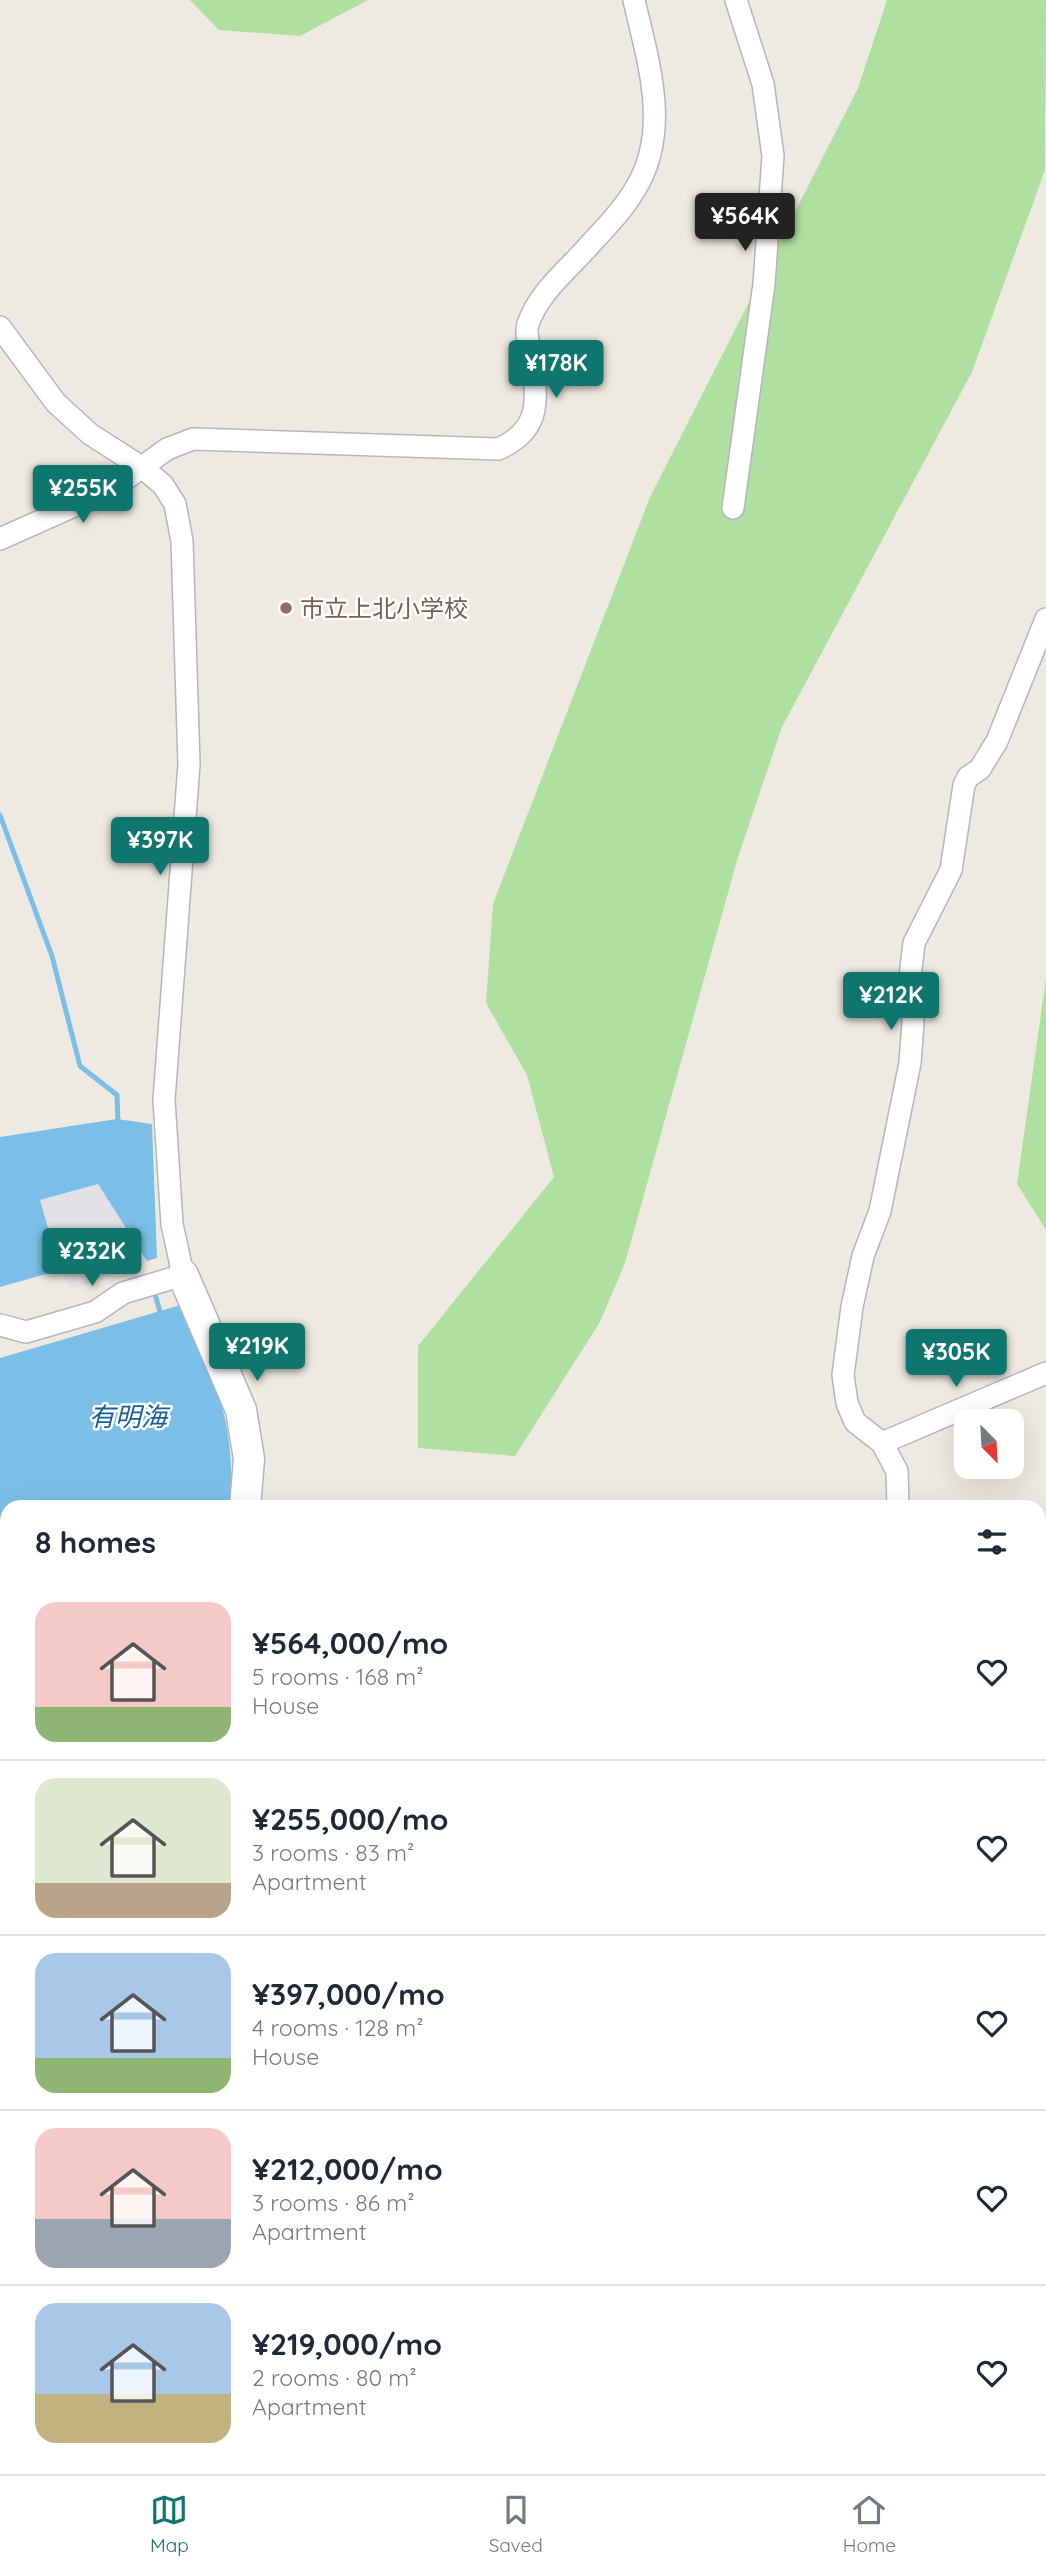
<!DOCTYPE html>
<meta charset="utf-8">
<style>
:root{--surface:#fff;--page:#f2f2f3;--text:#1f2937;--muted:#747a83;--line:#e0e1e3;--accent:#0f766e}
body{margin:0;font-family:Quicksand,"Noto Sans JP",sans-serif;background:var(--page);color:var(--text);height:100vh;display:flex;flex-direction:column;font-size:26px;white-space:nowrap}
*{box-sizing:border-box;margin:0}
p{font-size:23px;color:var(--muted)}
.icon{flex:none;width:38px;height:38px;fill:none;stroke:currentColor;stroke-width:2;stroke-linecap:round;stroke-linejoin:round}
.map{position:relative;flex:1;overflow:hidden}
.panel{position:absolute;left:0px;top:1500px;width:1046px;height:975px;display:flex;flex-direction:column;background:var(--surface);border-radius:21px 21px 0 0;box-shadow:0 7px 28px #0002}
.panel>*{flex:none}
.needle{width:46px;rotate:156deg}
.controls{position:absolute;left:954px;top:1409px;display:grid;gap:14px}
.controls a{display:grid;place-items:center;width:70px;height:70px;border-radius:14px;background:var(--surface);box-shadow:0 7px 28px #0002;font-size:35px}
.price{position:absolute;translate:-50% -60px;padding:0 16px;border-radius:7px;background:var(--accent);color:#fff;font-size:23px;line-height:46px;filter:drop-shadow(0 2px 4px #0008)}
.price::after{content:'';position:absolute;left:50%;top:42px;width:21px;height:16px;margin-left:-10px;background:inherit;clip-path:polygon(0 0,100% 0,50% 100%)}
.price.on{background:#222;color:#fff}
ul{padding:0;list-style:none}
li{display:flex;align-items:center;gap:21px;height:175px;padding:0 35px}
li+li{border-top:2px solid var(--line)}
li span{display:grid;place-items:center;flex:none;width:196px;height:140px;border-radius:21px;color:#555}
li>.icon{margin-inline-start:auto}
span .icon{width:84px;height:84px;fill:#fffc;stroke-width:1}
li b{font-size:30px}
h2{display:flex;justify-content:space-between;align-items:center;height:84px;padding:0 35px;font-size:30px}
.dock{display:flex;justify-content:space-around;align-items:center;height:98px;border-top:2px solid var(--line);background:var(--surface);font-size:19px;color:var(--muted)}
.dock a{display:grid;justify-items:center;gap:4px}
.dock .on{color:var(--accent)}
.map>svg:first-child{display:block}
.industrial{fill:#e3e1e7}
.green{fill:#b0e0a1}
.water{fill:#7bbfe8}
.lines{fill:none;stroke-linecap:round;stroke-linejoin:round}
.stream{stroke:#7bbfe8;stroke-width:5}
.street-casing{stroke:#b4b5c0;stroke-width:24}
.secondary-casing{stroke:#b4b5c0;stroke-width:33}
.path{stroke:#c8c8c8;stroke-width:3.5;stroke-dasharray:5 3.5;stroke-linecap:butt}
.street{stroke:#fff;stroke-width:21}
.secondary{stroke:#fff;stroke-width:30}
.education-dot{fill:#8d6e63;stroke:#fff;stroke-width:2.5}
.labels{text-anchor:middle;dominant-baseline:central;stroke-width:5;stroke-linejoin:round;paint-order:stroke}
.education-label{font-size:24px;fill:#785e54;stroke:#fff;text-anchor:start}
.water-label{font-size:26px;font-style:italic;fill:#165d99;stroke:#fff}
</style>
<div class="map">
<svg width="1046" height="2474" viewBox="0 0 1046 2474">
<rect width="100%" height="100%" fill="#eeeae1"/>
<!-- industrial -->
<path class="industrial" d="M98,1184L147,1261L72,1289L60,1270L40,1200Z"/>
<!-- green -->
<path class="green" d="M190,0H368L300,36L219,30Z
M887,0H1046L1045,170L972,372L782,727L738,857L625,1263L600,1322L515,1456L418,1448V1346L554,1177L527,1075L486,1003L493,904L650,497L858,88Z
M1046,978V1230L1017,1184Z
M804,2468H901L902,2474H801Z"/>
<!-- water -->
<path class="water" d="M117,1119L152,1124L157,1258L147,1261L98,1184L40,1200L60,1270L0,1287V1137Z
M184,1304C214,1381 237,1422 230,1507H7V1980L0,1971V1358Z
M1040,2063L1046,2068V2474H1020L1019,2468H1040Z"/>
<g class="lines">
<!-- stream -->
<path class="stream" d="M0,815L52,956L80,1066L117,1095L118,1124
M154,1291L161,1315"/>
<!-- street casing -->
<g class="street-casing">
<path id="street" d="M0,327L56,403L90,434L143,468L163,485L175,504L182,541L189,764L164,1100L172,1224L183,1275L123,1293L95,1312L26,1332L0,1325
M733,508L764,284L773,156L763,84L736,0
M0,539L112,489L167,449L193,439L498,449C545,429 537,394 530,350C529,342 525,331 528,324C538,294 566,271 586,249C603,230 621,213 634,191C672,132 648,62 634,0
M882,1443L1046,1373
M898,1507L897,1471L882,1443L855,1422L847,1403L843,1375L852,1307L863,1256L880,1211L910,1063L913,1023L910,977L914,943L951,870L964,785L968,777L980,769L997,741L1046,619
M0,2081L7,2089
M997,2468V2474
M350,2474L351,2468
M686,2474L689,2468"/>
</g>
<!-- secondary casing -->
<g class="secondary-casing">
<path id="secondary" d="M183,1275L241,1410L249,1459L245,1507
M1040,2039L1046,2045"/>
</g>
<!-- path -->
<path class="path" d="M0,2430L7,2426
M61,2468V2474
M189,2468L191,2474
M152,2474L160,2468
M272,2474L274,2468"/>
<!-- street -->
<use href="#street" class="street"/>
<!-- secondary -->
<use href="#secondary" class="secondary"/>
</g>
<!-- markers -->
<circle class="education-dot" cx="286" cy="608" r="7"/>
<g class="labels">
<!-- education labels -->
<g class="education-label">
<text x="300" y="608">市立上北小学校</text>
</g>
<!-- water labels -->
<g class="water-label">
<text x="128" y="1416">有明海</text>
</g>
</g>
</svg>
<div class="controls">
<a><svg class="needle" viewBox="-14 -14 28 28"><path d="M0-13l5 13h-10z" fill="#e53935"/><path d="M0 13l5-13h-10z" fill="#747a83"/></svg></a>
</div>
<b class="price on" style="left:745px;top:253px">¥564K</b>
<b class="price" style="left:556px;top:400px">¥178K</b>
<b class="price" style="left:83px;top:525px">¥255K</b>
<b class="price" style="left:160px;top:877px">¥397K</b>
<b class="price" style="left:891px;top:1032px">¥212K</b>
<b class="price" style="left:92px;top:1288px">¥232K</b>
<b class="price" style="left:257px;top:1383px">¥219K</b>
<b class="price" style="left:956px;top:1389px">¥305K</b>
<section class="panel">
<h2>8 homes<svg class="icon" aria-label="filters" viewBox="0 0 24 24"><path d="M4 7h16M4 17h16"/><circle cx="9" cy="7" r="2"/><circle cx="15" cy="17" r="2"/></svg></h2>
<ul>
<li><span style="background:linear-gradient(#f6c9c9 75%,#8fb573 0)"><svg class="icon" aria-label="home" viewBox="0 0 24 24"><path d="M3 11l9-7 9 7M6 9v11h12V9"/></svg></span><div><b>¥564,000/mo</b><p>5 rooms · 168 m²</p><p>House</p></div><svg class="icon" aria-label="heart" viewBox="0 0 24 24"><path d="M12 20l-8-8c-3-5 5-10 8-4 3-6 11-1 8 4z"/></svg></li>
<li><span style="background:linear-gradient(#dfe7d0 75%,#b9a48a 0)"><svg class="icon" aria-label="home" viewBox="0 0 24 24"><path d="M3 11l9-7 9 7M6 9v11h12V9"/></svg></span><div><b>¥255,000/mo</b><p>3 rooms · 83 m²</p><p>Apartment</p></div><svg class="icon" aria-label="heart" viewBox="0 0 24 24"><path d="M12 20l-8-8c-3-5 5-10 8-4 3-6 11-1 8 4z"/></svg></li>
<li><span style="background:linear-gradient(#a9c7e8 75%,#8fb573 0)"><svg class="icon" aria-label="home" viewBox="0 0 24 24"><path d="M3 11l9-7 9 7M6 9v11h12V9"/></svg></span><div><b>¥397,000/mo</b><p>4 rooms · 128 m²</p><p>House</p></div><svg class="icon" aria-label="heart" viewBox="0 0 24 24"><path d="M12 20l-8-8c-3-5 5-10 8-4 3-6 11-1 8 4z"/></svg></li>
<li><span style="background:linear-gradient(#f6c9c9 65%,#9aa5b1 0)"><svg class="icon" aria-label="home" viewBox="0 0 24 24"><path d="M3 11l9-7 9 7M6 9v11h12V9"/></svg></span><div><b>¥212,000/mo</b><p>3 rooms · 86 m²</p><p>Apartment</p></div><svg class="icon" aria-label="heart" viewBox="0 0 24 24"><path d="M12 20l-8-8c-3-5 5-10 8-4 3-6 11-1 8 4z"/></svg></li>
<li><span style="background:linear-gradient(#a9c7e8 65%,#c2b280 0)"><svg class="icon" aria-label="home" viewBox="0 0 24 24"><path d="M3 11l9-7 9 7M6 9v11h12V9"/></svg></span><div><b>¥219,000/mo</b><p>2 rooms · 80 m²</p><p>Apartment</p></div><svg class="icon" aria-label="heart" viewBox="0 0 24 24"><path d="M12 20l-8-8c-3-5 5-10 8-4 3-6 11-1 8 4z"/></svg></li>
</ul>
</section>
</div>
<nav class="dock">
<a class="on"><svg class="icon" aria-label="map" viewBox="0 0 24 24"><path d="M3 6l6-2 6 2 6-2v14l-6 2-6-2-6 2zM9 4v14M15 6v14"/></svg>Map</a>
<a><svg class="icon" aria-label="saved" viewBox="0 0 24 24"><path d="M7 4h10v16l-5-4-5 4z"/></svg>Saved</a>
<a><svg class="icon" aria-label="home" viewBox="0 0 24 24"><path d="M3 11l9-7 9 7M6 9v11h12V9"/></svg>Home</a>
</nav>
